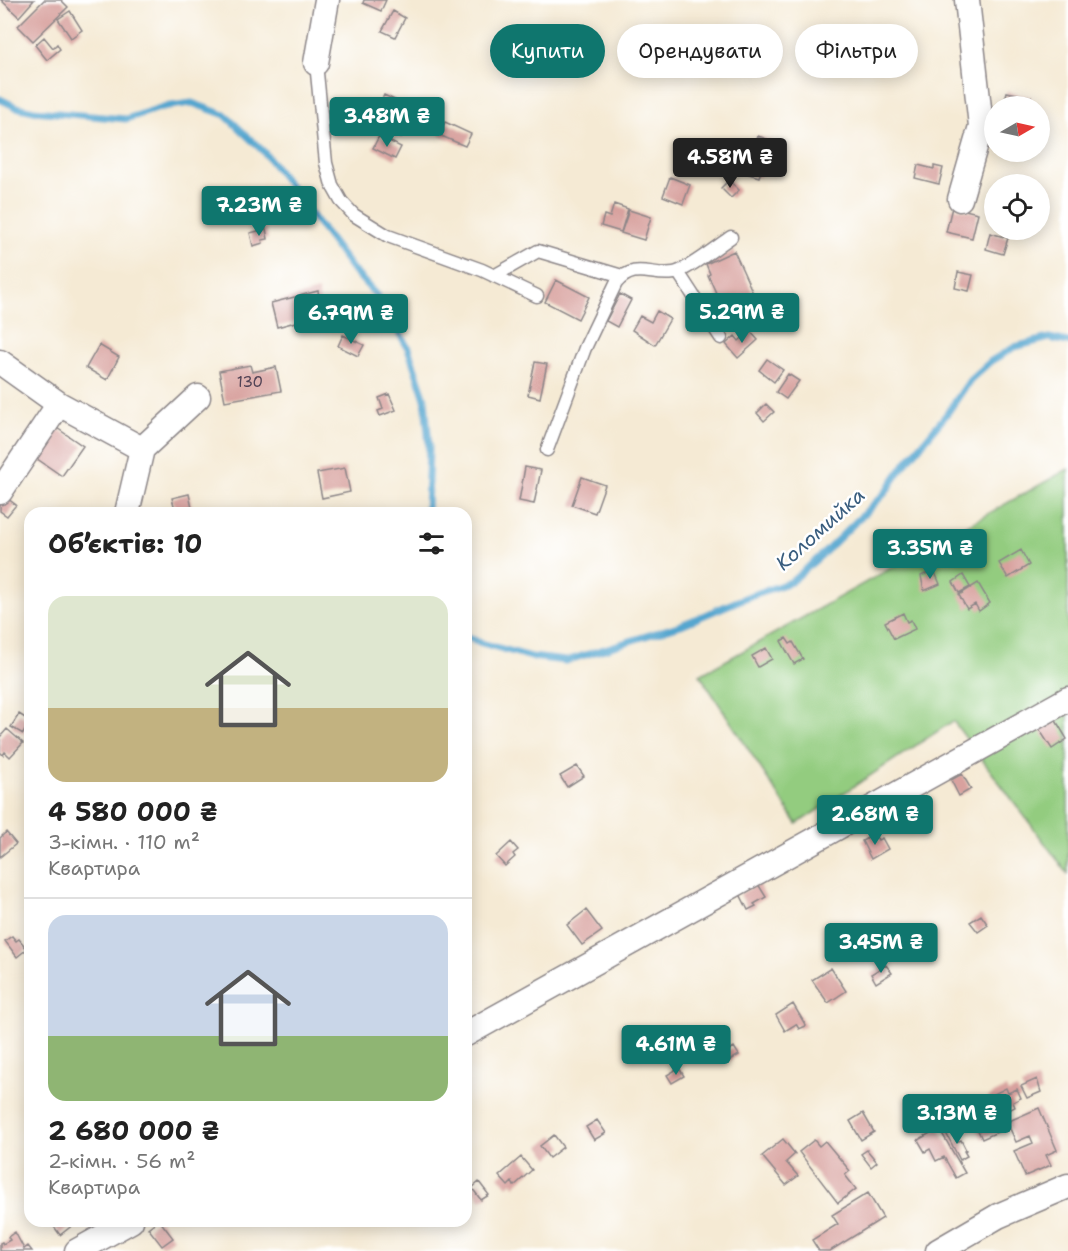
<!DOCTYPE html>
<html lang="uk">
<meta charset="utf-8">
<style>
:root{--surface:#fff;--page:#f6f6f6;--text:#222;--muted:#767676;--line:#e0e0e0;--accent:#0f766e}
body{margin:0;font-family:"Shantell Sans",sans-serif;background:var(--page);color:var(--text);height:100vh;display:flex;flex-direction:column;font-size:22px;white-space:nowrap}
*{box-sizing:border-box;margin:0}
p{font-size:20px;color:var(--muted)}
.icon{flex:none;width:33px;height:33px;fill:none;stroke:currentColor;stroke-width:2;stroke-linecap:round;stroke-linejoin:round}
.map{position:relative;flex:1;overflow:hidden}
.drawer{position:absolute;left:24px;top:507px;width:448px;height:720px;display:flex;flex-direction:column;background:var(--surface);border-radius:18px;box-shadow:0 3px 15px #0003}
.drawer>*{flex:none}
.top-card{position:absolute;left:490px;top:24px;width:488px;height:54px;display:flex;gap:12px}
.needle{width:39px;rotate:81deg}
.fabs{position:absolute;left:984px;top:96px;display:grid;gap:12px}
.fabs a{display:grid;place-items:center;width:66px;height:66px;border-radius:50%;background:var(--surface);box-shadow:0 3px 15px #0003;font-size:30px}
.price{position:absolute;translate:-50% -51px;padding:0 14px;border-radius:6px;background:var(--accent);color:#fff;font-size:20px;line-height:39px;filter:drop-shadow(0 2px 3px #0008)}
.price::after{content:'';position:absolute;left:50%;top:36px;width:18px;height:14px;margin-left:-9px;background:inherit;clip-path:polygon(0 0,100% 0,50% 100%)}
.price.on{background:#222;color:#fff}
ul{padding:0;list-style:none}
li{display:grid;align-content:center;gap:12px;height:318px;padding:0 24px}
li+li{border-top:2px solid var(--line)}
li span{display:grid;place-items:center;height:186px;border-radius:18px;color:#555}
li>.icon{margin-inline-start:auto}
span .icon{width:108px;height:108px;fill:#fffc;stroke-width:1}
li b{font-size:26px}
h2{display:flex;justify-content:space-between;align-items:center;height:72px;padding:0 24px;font-size:26px}
.tag{padding:0 21px;border-radius:27px;background:var(--surface);box-shadow:0 3px 15px #0003;font-size:21px;line-height:54px}
.tag.on{background:var(--accent);color:#fff}
.map>svg:first-child{display:block}
.green{fill:#93cc7f;stroke:#5a775d;stroke-width:1.5}
.lines{fill:none;stroke-linecap:round;stroke-linejoin:round}
.stream{stroke:#55a6cf;stroke-width:7}
.building{fill:#d8a19e}
.service-casing{stroke:#8c8688;stroke-width:15}
.minor-casing{stroke:#8c8688;stroke-width:27}
.service{stroke:#fff;stroke-width:12}
.minor{stroke:#fff;stroke-width:24}
.labels{text-anchor:middle;dominant-baseline:central;stroke-width:5;stroke-linejoin:round;paint-order:stroke}
.number-label{font-size:15px;fill:#504254}
.water-label{font-size:20px;font-style:italic;fill:#395d7e;stroke:#fff}
</style>
<div class="map">
<svg width="1068" height="1251" viewBox="0 0 1068 1251">
<rect width="100%" height="100%" fill="#fff"/>
<filter id="ink" filterUnits="userSpaceOnUse"><feTurbulence type="fractalNoise" baseFrequency=".0167" numOctaves="2"/><feDisplacementMap in="SourceGraphic" scale="12" xChannelSelector="R" yChannelSelector="G"/><feConvolveMatrix kernelMatrix="1 2 1 2 8 2 1 2 1" color-interpolation-filters="sRGB"/></filter>
<filter id="wash" filterUnits="userSpaceOnUse"><feTurbulence type="fractalNoise" baseFrequency=".008" numOctaves="4" result="noise"/><feDisplacementMap in="SourceGraphic" scale="24" xChannelSelector="R" yChannelSelector="G"/><feGaussianBlur stdDeviation="1.35" result="paint"/><feColorMatrix in="noise" values="0 0 0 0 0 0 0 0 0 0 0 0 0 0 0 0 0 1.4 0 .05"/><feComposite in="paint" operator="in"/></filter>
<g filter="url(#wash)">
<rect width="100%" height="100%" fill="#f5ead4"/>
<!-- green -->
<path class="green" d="M1068,469V874L953,721L797,824L700,675Z"/>
<g class="lines">
<!-- stream -->
<path class="stream" d="M0,99L16,107L34,111L126,119L163,107L192,103L225,115L264,152L353,270L379,298L408,348L425,399L429,446L427,513
M466,636L478,642L531,657L566,661L681,625L752,595L791,582L825,552L885,493L902,468L946,415L970,380L991,361L1015,347L1049,338L1068,342"/>
</g>
<g id="blocks">
<!-- building -->
<path class="building" d="M1,0H34L19,17Z
M44,0H61L68,7L33,41L18,26Z
M364,0H386L381,11L363,3Z
M70,11L82,30L71,38L58,19Z
M393,11L405,18L395,37L382,31Z
M711,32L729,38L725,52L707,46Z
M44,37L53,48L57,44L60,49L47,60L35,45Z
M1007,92L1031,97L1029,106H1003Z
M384,95L414,109L401,137L370,123Z
M445,122L471,134L465,146L439,135Z
M379,136L401,147L395,159L373,148Z
M758,136L772,141L759,177L749,174L759,147L755,145Z
M730,139L753,147L746,166L723,159Z
M918,165L934,169V166L943,168L939,184L915,178Z
M670,177L690,185L683,204L663,196Z
M729,180L739,190L731,198L721,188Z
M614,204L628,209L621,232L601,226L604,215L610,217Z
M952,207L978,213L972,238L946,232Z
M629,210L651,217L644,240L621,233Z
M266,229L268,239L262,240L263,243L253,246L250,233Z
M990,233L1008,238L1003,254L986,249Z
M734,251L757,302L730,314L724,302L721,304L708,275L710,274L706,264Z
M958,272L973,275L969,291L955,288Z
M556,280L589,297L578,319L545,302Z
M318,291L320,302L311,304L314,317L277,327L271,303Z
M620,294L631,300L617,327L606,321Z
M657,311L670,319L655,345L632,330L640,316L651,322Z
M750,331L758,340L738,358L726,344L735,336L739,341Z
M343,335L364,345L358,356L338,346Z
M99,345L119,357L107,380L86,368Z
M767,359L783,370L774,382L759,370Z
M535,362L547,364L540,398L528,395Z
M250,365L252,372L276,367L281,391L225,401L219,371Z
M788,374L799,381L786,399L776,392Z
M389,394L396,410L380,416L378,411L383,409L379,398Z
M766,404L774,412L764,421L757,413Z
M54,426L83,446L62,476L33,456Z
M525,467L541,470L534,504L519,501Z
M345,468L350,492L322,498L317,473Z
M582,477L605,485L595,513L572,505Z
M189,494L193,513H176L172,498Z
M4,496L16,505L7,516L0,511V501Z
M1021,550L1029,565L1008,578L999,563Z
M934,570L940,584L924,591L921,576Z
M963,575L970,587L959,593L953,582Z
M978,583L990,603L979,611L975,604L967,609L959,595Z
M903,613L907,622L911,620L915,629L894,639L885,622Z
M786,638L790,644L793,642L803,659L794,664L781,641Z
M766,648L772,659L758,667L752,656Z
M19,714L30,721L23,734L11,727Z
M1055,719L1067,739L1052,749L1039,729Z
M7,729L23,743L10,757L5,752L3,755L0,752V737Z
M577,766L584,776L567,787L560,776Z
M962,774L971,789L959,796L951,780Z
M917,799L927,816L911,826L900,809Z
M6,832L16,844L0,857V838Z
M874,834L878,840L882,838L888,849L871,859L862,841Z
M511,842L518,850L513,854L515,857L505,866L496,856Z
M758,884L766,897L754,904L756,906L748,910L740,894Z
M586,910L602,931L582,945L567,925Z
M981,915L988,925L978,932L970,922Z
M12,936L16,941L19,939L27,949L17,957L5,941Z
M886,965L892,973L876,983L871,974Z
M831,968L846,991L828,1003L812,980Z
M793,1004L806,1026L799,1029L796,1024L785,1031L776,1015Z
M734,1047L739,1055L729,1061L724,1053Z
M679,1068L684,1076L672,1083L667,1075Z
M1037,1079L1041,1092L1027,1098L1021,1086Z
M1006,1088L1008,1093L1017,1089L1021,1098L1013,1102L1015,1107L997,1116L988,1097Z
M991,1106L1002,1130L982,1139L971,1115Z
M1039,1108L1057,1150L1046,1155L1051,1165L1025,1176L1014,1151L1033,1143L1030,1136L1016,1142L1007,1122Z
M863,1113L874,1132L861,1140L850,1121Z
M597,1120L606,1133L594,1140L586,1127Z
M939,1128L965,1173L956,1178L944,1157L936,1161L930,1149L925,1152L918,1140Z
M950,1128L957,1142L961,1140L966,1150L964,1151L967,1156L960,1160L945,1131Z
M554,1135L563,1147L549,1158L540,1146Z
M783,1139L795,1154L786,1162L798,1176L786,1185L762,1156Z
M814,1140L819,1146L825,1141L850,1171L845,1175L856,1189L838,1203L799,1152Z
M867,1150L877,1162L871,1167L861,1154Z
M521,1157L532,1170L514,1186L512,1182L508,1186L499,1176Z
M479,1182L489,1195L481,1200L472,1188Z
M868,1193L883,1218L830,1251H819L812,1240L838,1224L832,1215Z
M50,1221H78L60,1235Z
M157,1221H160L173,1238L162,1246L148,1228Z
M15,1232L24,1249L28,1246L32,1251H0V1243L2,1242L3,1244L10,1240L8,1237Z"/>
</g>
</g>
<g filter="url(#ink)">
<use href="#blocks" fill-opacity="0" stroke="#8c8688" stroke-width="1.5"/>
<g class="lines">
<!-- service casing -->
<g class="service-casing">
<path id="service" d="M316,63L326,163L332,185L341,201L354,215L388,236L482,270L537,296
M678,272L721,338
M494,276L538,251L622,276
M547,450L585,348L616,283C635,261 651,277 674,273C686,271 719,245 731,237"/>
</g>
<!-- minor casing -->
<g class="minor-casing">
<path id="minor" d="M316,63L327,0
M960,199L981,126L967,0
M0,362L59,404L142,449
M0,492L59,404
M127,513L142,449L198,397
M466,1034L1068,699
M77,1251L131,1221
M938,1251L998,1216L1068,1186"/>
</g>
<!-- service -->
<use href="#service" class="service"/>
<!-- minor -->
<use href="#minor" class="minor"/>
</g>
</g>
<g class="labels">
<!-- number labels -->
<g class="number-label">
<text x="250" y="382">130</text>
</g>
<!-- water labels -->
<g class="water-label">
<text transform="translate(820 529) rotate(-42)">Коломийка</text>
</g>
</g>
</svg>
<div class="fabs">
<a><svg class="needle" viewBox="-14 -14 28 28"><path d="M0-13l5 13h-10z" fill="#e53935"/><path d="M0 13l5-13h-10z" fill="#767676"/></svg></a>
<a><svg class="icon" aria-label="locate" viewBox="0 0 24 24"><circle cx="12" cy="12" r="6"/><path d="M12 2v4M12 18v4M2 12h4M18 12h4"/></svg></a>
</div>
<b class="price" style="left:387px;top:148px">3.48M ₴</b>
<b class="price on" style="left:730px;top:189px">4.58M ₴</b>
<b class="price" style="left:259px;top:237px">7.23M ₴</b>
<b class="price" style="left:742px;top:344px">5.29M ₴</b>
<b class="price" style="left:351px;top:345px">6.79M ₴</b>
<b class="price" style="left:930px;top:580px">3.35M ₴</b>
<b class="price" style="left:875px;top:846px">2.68M ₴</b>
<b class="price" style="left:881px;top:974px">3.45M ₴</b>
<b class="price" style="left:676px;top:1076px">4.61M ₴</b>
<b class="price" style="left:957px;top:1145px">3.13M ₴</b>
<div class="top-card">
<a class="tag on">Купити</a>
<a class="tag">Орендувати</a>
<a class="tag">Фільтри</a>
</div>
<section class="drawer">
<h2>Об’єктів: 10<svg class="icon" aria-label="filters" viewBox="0 0 24 24"><path d="M4 7h16M4 17h16"/><circle cx="9" cy="7" r="2"/><circle cx="15" cy="17" r="2"/></svg></h2>
<ul>
<li><span style="background:linear-gradient(#dfe7d0 60%,#c2b280 0)"><svg class="icon" aria-label="home" viewBox="0 0 24 24"><path d="M3 11l9-7 9 7M6 9v11h12V9"/></svg></span><div><b>4 580 000 ₴</b><p>3-кімн. · 110 m²</p><p>Квартира</p></div></li>
<li><span style="background:linear-gradient(#c9d6e8 65%,#8fb573 0)"><svg class="icon" aria-label="home" viewBox="0 0 24 24"><path d="M3 11l9-7 9 7M6 9v11h12V9"/></svg></span><div><b>2 680 000 ₴</b><p>2-кімн. · 56 m²</p><p>Квартира</p></div></li>
</ul>
</section>
</div>
